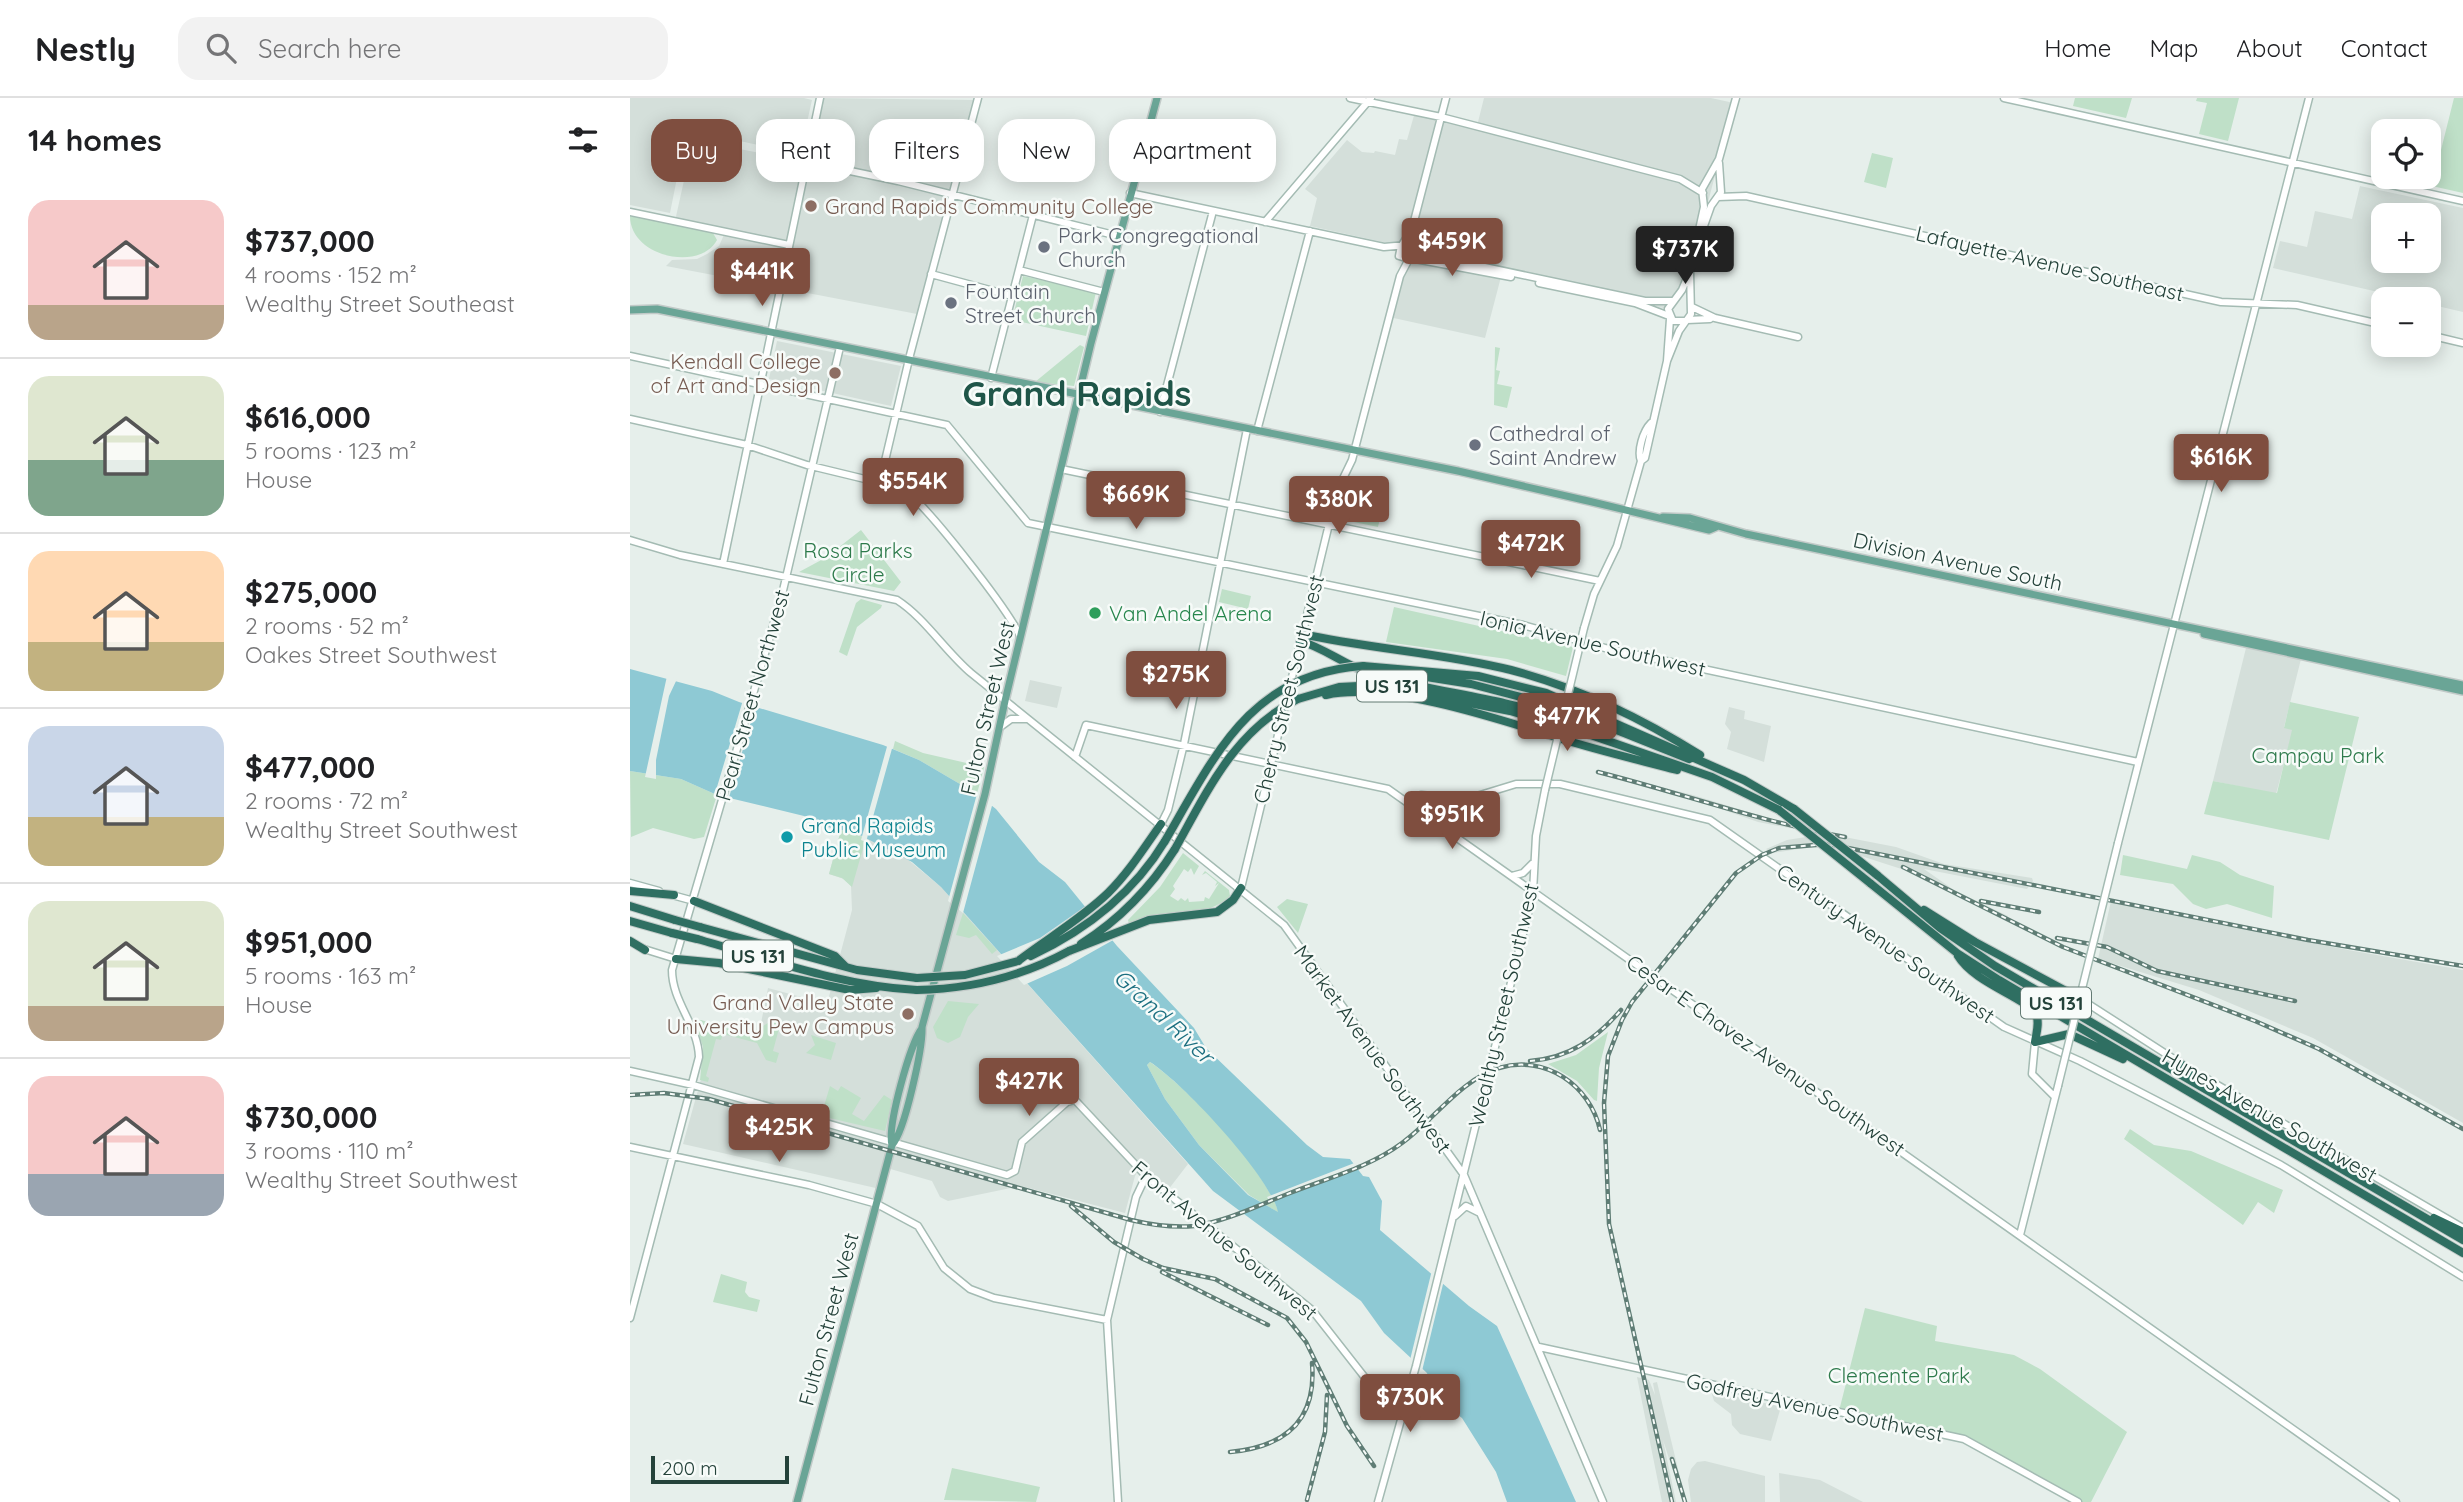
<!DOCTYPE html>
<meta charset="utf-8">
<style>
:root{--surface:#fff;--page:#f2f2f2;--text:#202124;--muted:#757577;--line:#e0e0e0;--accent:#7f4e3f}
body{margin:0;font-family:Quicksand,sans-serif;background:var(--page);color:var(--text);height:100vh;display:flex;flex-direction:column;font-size:26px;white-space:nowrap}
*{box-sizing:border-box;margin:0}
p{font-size:23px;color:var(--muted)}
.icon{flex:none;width:38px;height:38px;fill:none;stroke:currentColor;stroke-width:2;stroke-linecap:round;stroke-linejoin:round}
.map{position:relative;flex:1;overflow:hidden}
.details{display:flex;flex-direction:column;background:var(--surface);width:630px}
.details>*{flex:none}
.top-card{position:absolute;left:21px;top:21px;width:665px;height:63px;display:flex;gap:14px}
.tools{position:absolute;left:1741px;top:21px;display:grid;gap:14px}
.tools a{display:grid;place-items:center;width:70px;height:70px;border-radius:14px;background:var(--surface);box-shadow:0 4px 18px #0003;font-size:35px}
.scale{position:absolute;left:21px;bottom:18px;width:138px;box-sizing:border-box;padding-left:7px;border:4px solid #24423a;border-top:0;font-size:19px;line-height:24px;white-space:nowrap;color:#24423a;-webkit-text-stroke:5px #f7fbf9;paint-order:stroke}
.price{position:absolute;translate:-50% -60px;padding:0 16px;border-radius:7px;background:var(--accent);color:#fff;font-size:23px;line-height:46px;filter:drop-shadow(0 2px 4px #0008)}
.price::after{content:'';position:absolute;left:50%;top:42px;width:21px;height:16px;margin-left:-10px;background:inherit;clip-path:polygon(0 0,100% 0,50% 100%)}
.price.active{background:#222;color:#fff}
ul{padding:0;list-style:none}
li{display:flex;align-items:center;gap:21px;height:175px;padding:0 28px}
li+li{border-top:2px solid var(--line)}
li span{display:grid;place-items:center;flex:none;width:196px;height:140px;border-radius:21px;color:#555}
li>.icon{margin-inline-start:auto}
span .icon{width:84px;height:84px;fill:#fffc;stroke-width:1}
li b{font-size:30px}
h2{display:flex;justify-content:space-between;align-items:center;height:84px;padding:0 28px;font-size:30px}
.pill{padding:0 24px;border-radius:21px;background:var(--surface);box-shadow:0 4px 18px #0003;font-size:24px;line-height:63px}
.pill.active{background:var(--accent);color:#fff}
header{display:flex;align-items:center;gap:42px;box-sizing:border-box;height:98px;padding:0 35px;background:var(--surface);border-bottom:2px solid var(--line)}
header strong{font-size:33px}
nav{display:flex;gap:38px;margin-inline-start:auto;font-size:24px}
.search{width:490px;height:63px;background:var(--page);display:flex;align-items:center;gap:18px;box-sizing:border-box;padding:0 24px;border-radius:21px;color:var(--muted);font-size:26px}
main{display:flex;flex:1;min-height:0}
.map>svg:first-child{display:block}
.built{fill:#d4dfda;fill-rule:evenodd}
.green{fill:#bfe0c8}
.water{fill:#8ec9d4;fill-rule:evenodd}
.pier{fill:#e6efeb}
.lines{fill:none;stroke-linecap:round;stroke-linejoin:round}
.secondary-casing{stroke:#a4bbb3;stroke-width:9}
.primary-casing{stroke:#c2cac8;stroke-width:10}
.highway-casing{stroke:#c2cac8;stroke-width:10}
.secondary{stroke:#fff;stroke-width:6}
.primary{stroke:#6aa596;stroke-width:7}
.highway{stroke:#2f6f62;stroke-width:8}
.rail-casing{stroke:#5f7d75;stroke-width:4.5}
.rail{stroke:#f7fbf9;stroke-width:2;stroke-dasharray:5;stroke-linecap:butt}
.secondary-bridge-casing{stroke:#a4bbb3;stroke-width:9;stroke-linecap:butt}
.highway-bridge-casing{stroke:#c2cac8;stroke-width:10;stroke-linecap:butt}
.secondary-bridge{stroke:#fff;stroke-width:6}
.highway-bridge{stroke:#2f6f62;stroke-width:8}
.education-dot{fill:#8d6e63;stroke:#f7fbf9;stroke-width:2.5}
.worship-dot{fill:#6b7280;stroke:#f7fbf9;stroke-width:2.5}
.leisure-dot{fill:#2e9e5b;stroke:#f7fbf9;stroke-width:2.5}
.culture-dot{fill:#0f9aa8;stroke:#f7fbf9;stroke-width:2.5}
.labels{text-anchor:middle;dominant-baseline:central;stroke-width:5;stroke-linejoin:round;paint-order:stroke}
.shield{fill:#f7fbf9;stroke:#637a73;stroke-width:2}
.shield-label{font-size:19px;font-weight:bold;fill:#24423a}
.education-label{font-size:21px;fill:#785e54;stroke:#f7fbf9;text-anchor:end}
.worship-label{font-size:21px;fill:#5b616d;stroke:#f7fbf9;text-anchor:start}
.street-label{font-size:21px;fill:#24423a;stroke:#f7fbf9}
.park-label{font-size:21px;fill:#2d7a4b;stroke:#f7fbf9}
.leisure-label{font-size:21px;fill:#27864d;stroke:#f7fbf9;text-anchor:start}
.culture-label{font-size:21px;fill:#0d838f;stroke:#f7fbf9;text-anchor:start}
.water-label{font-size:23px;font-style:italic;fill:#1c6f80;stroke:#f7fbf9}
.town-label{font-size:35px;font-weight:bold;fill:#1f5548;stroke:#f7fbf9}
</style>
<header>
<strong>Nestly</strong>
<div class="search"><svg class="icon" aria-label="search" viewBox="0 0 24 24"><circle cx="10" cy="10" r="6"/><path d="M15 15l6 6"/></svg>Search here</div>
<nav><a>Home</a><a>Map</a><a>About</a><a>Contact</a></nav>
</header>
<main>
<section class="details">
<h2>14 homes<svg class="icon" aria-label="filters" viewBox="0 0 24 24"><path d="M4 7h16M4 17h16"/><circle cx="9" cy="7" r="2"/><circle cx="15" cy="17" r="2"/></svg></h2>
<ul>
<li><span style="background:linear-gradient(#f6c9c9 75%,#b9a48a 0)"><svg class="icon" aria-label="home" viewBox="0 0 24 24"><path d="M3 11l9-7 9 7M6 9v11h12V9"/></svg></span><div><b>$737,000</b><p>4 rooms · 152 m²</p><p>Wealthy Street Southeast</p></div></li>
<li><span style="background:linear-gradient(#dfe7d0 60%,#7fa58c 0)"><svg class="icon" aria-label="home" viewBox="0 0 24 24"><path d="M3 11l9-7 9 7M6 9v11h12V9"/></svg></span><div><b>$616,000</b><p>5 rooms · 123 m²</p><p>House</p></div></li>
<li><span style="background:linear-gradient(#ffd9b3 65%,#c2b280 0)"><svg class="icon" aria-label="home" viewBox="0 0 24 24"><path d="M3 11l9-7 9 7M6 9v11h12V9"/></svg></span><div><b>$275,000</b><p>2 rooms · 52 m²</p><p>Oakes Street Southwest</p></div></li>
<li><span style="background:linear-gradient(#c9d6e8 65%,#c2b280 0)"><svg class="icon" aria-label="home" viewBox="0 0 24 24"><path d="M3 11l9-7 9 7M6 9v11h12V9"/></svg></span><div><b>$477,000</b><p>2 rooms · 72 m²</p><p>Wealthy Street Southwest</p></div></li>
<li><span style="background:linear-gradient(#dfe7d0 75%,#b9a48a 0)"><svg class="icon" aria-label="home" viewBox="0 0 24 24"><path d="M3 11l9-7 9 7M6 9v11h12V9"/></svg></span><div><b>$951,000</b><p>5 rooms · 163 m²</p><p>House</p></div></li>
<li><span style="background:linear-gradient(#f6c9c9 70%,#9aa5b1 0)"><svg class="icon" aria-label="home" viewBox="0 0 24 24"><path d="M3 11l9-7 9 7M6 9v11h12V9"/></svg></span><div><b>$730,000</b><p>3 rooms · 110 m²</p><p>Wealthy Street Southwest</p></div></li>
</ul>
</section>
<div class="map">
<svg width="1833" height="1404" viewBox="0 0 1833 1404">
<rect width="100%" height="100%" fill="#e6efeb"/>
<!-- built -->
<path class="built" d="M0,0H174L182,2L170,56L68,34L58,43L56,55H52L40,115L0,107Z
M190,0L344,2L287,216L36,168L42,162L67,161L77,156L89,148L93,139L94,134L45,123L63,42L177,64Z
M854,0H1081L1104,5L1060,173L1038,211L872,175L855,240L759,219L775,161L782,155L780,150L680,128L687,100L675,91L717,42L732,54L744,55L745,53L765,57L769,41L777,42L785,14L847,28Z
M1730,88L1833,110V214L1799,206V201H1779L1643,170L1650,143L1677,149L1685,113L1722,121ZM1754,117H1799V163H1754Z
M147,243L271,268L261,308L139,281Z
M1616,550L1671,561L1654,629L1663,632L1646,696L1583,683Z
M400,582L432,589L427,610L395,603Z
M1099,609L1115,613L1114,621L1141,628L1134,664L1097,651L1101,634L1095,626Z
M967,673L1063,697L1157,726L1165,731L1128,724L1051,697L966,675Z
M211,732L226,735L276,760L311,789L558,1066L538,1092L511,1068L505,1078L495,1115L391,1088L318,1103L310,1099L302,1083L257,1070L250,1091L53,1046L78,956L71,926L116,938L130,930L138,890L197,906L222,812L221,788L214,781L199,776Z
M1204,737L1266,749L1314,766L1402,780L1403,783L1397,791L1294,771L1324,792L1378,818L1375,822L1290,777L1228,757Z
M1176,739L1186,748L1143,755L1136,751L1157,742Z
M1481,803L1718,852L1833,872V1025L1683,940L1569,892L1468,861Z
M1007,1279L1019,1282L1025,1297L1023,1285L1027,1284L1056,1404H1053L1033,1342L1046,1404H1032Z
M1081,1293L1148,1308L1150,1312L1141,1343L1110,1336L1102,1327L1101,1316L1084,1303Z
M1075,1363L1135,1378V1404H1061L1058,1382L1061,1371L1067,1364Z
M1149,1375L1190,1382L1233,1404H1150Z"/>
<!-- green -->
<path class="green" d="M1445,0H1502L1496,20L1443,8Z
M1567,0H1609L1598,43L1569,36L1577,5L1566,3Z
M1824,0H1833V95L1802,88Z
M1242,55L1263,60L1256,90L1234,84Z
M0,118L83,135L87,142C70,174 0,159 0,118Z
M393,178L466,194L456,238L382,222Z
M450,247L454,249L444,288L405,284Z
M865,249L870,250L866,272L870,273L867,286L882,289L877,310L864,307Z
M723,405L752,411L748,429L719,423Z
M231,432L271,484L264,493L169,474L195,460Z
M592,491L621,498L618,511L589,504Z
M231,501L252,507L251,510L227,529L217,558L209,554L226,505Z
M764,509L943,549L936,578L877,561L756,544Z
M1660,604L1729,619L1699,742L1574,716L1583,683L1647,695L1662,632L1654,630Z
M265,643L293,655L354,669L347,696L289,662L263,651Z
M0,673L51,681L87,697L74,739L64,741L23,730L1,739Z
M211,732L236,740L222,789L212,780L199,776Z
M553,755L569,768L564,777L561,770L558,774L554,771L543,788L545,791L540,798L548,803L551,800L555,803L558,800L559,804L574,803L575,799L579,801L589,785L585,788L587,784L576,775L572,777L575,773L599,792L600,798C578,821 530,814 499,826L498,822L530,789Z
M1493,757L1557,771L1562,757L1590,764L1610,777L1644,788L1642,820L1597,806L1576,811L1563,806L1543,786L1490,777Z
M657,801L678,806L668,835L647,809Z
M333,815L367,852L362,856L346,837L339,840L326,837Z
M318,903L349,906L338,919L330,939L318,945L307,940L303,929Z
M144,921L151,923L143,953L149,955L146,965L136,962L127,945L93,936L91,942L86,941L76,978L79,980L78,984L70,982L73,949L65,924L71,922L119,937Z
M978,934L969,970L967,1003L964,1002L947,983L918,966L946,957Z
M181,937L206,945L201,962L176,955L185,947Z
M520,964C560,992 634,1069 649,1115L619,1097L569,1047L535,1001L517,967Z
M200,988L208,993L211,988L231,1000L222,1016L234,1023L254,997L262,1002L255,1033L191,1018Z
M1500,1031L1524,1047L1561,1053L1653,1092L1644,1115L1628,1104L1613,1127L1494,1041Z
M91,1176L117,1184L115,1194L119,1199L130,1202L127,1214L83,1204Z
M1235,1210L1307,1228L1305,1243L1384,1257L1410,1271L1497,1334L1461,1404H1448L1343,1344L1209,1313Z
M322,1370L410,1389L406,1404L314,1402Z"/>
<!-- water -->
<path class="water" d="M0,571L82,593L109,604L253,647L289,662L347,696L366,711L409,764L435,784L487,848L564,930L576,950L677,1047L693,1059L720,1061L733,1078L739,1079L752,1103L750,1132L839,1208L867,1228L946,1404H877L866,1374L832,1320L816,1308L803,1293L797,1275L754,1235L731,1203L583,1093L311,789L282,764L226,735L197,729L174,718L87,697L51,681L0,673ZM520,964C552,984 640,1078 648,1114L618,1097L569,1047L535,1001L517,967Z"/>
<!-- pier -->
<path class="pier" d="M37,578L47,581L39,598L26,662V681L15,679Z
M113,602L126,606L98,703L84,699Z
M258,645L263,647L236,744L231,742Z
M348,692L363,704L333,815L318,803Z
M456,808L485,841L437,868L394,887L367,858L410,840Z
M727,1064L732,1069L640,1104L637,1099Z
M802,1172L814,1182L792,1273L780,1262Z"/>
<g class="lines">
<!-- secondary casing -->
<g class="secondary-casing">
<path id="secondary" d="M720,0L811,19L1050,81L1073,95
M1374,0L1833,103
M177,64L268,83L488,138
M500,95L754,149L777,147L794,156L1015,203H1042
M1088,99L1116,98L1591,204L1667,207L1754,227
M0,114L159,147
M635,124L741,0
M1069,142L1081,108L1091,94L1089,65
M772,147L782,131L816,0
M771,148L769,158L779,161
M780,160L881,179
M389,172L474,194
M301,176L382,198
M909,185L1005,205L1039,218
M1062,209L1085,220L1168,239
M1057,222L1080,221
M1055,223H1043L1038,211L1052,192L1060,173L1074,109L1072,91L1089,61L1106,0
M1799,237L1833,245
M0,258L317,327L398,425L893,527L975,550L1508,664
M1037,263L1040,221
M361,280L403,117
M530,314L583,113
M0,321L117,347L177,367L272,390C296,406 377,510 390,538
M627,333L680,133
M1011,363C1007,353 1013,333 1021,325
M431,371L970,483
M250,384L280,257L348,0
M0,442L50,457L267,502C295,520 315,553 341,575L654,827L834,1077L973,1404
M93,466L190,0
M954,530L964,496L987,448L1011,363L1015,360L1037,263L1049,233L1061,216L1060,173
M370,629L381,621H397
M445,659L456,627L758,691L1766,1404
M780,706L791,697L837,701L886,686H930L1080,722L1374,929L1450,963L1651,1067L1833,1179
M531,726L538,712L554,646L617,331
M1488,745L1679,0
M882,778L893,775L903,765
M0,785L29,793
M611,790L707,393L722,362L770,178L779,161
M42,797L64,803
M14,851L46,861
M1449,900L1547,963
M1405,944L1402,976L1425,999
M0,973L63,987L377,1077L385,1073L392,1044L437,1004L445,1002L516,1078L682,1212L758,1309L772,1314
M1572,978L1833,1130
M0,1049L179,1087L247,1106L288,1128L314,1170L340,1191L364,1200L477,1222
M825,1118L836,1108L850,1115
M1390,1137L1428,988
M0,1220L69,959C68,927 42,904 42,872L151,501L210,249
M909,1249L1334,1341L1448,1404
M488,1404L477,1222L506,1099L516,1078
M748,1404L786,1268L891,844L903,794L906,738L915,692"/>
</g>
<!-- primary casing -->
<g class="primary-casing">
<path id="primary" d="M0,212L27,211L828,373L958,403
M954,402L1079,432L1086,429
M1033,419L1060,420L1116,436L1833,587
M1574,536L1833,593
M262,1047C257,1028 280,946 292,930
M167,1404L262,1047C275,1033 293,949 292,929L355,696L375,603L461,245L527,0"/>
</g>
<!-- highway casing -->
<g class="highway-casing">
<path id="highway" d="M672,536C741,551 813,555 881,572C946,589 1013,621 1070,657
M670,543C695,550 714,567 739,575C799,594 863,598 924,619
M733,568L848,578L916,595L1114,682L1164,711
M771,575L841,586L929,609L1059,661
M696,597C756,583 872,622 932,641C970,653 1009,662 1047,672
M668,601L709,589L748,587L880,613L952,634L1082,679L1149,712
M1247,777L1310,830L1365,868L1833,1142
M1240,785L1327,855L1369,882L1833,1155
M0,793L44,797
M64,803L205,858L215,868
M0,808L45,822
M1294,812L1345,844L1449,900
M0,823L42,835
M70,829L227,872L287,880
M67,841C138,861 212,888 287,892
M0,843L15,852
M451,846C489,822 521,789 545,751
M439,853L519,822L587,814L603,802L611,790
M401,858C456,832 503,796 535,743
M1328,858C1345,886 1398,900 1406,917C1410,925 1406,936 1405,944L1439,936L1493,961
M46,861L89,865L220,892L246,890
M388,863C418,840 451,821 478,795C499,774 514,750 531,726
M1546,962L1586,993
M1804,1120L1833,1134"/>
</g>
<!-- secondary -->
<use href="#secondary" class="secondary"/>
<!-- primary -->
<use href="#primary" class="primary"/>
<!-- highway -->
<use href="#highway" class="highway"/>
<!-- rail casing -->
<g class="rail-casing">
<path id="rail" d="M968,674C1051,695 1131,724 1215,739
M1273,769L1433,849L1625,923L1689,951L1833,1031
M1351,803L1409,814
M1427,840L1477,849L1527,873L1665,903
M900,963C939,960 966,941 991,912
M0,997L34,995L79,1001L501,1122C522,1127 543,1130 564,1128C597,1123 629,1107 660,1095C698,1080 740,1069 772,1045C804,1022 830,982 869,970C915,956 960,987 970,1032
M441,1108L484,1144L513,1161L533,1170L585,1181L657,1220L676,1244L717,1328L744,1368
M532,1174L638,1227
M600,1354C655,1349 687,1323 682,1265
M1042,1361L1055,1404
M677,1402L695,1334L697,1297
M1042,1404L979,1126L974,1005L978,958L992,922L1002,904L1106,775L1132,757L1149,750L1198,746L1678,842L1833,868"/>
</g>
<!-- rail -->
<use href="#rail" class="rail"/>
<!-- secondary-bridge casing -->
<g class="secondary-bridge-casing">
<path id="secondary-bridge" d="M915,692L954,530
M1428,988L1488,745"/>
</g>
<!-- highway-bridge casing -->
<g class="highway-bridge-casing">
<path id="highway-bridge" d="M1164,711L1247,777
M1149,712L1240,785
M535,743C585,657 621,575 733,568
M545,751C578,692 605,632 668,601
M45,822L70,829
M42,835L67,841
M287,880L335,877L388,863
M287,892C342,891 391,879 439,853"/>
</g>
<!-- secondary-bridge -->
<use href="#secondary-bridge" class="secondary-bridge"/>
<!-- highway-bridge -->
<use href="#highway-bridge" class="highway-bridge"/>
</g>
<!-- markers -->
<g class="education-dot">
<circle cx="181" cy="108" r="7"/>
<circle cx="205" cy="275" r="7"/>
<circle cx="278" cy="916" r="7"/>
</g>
<g class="worship-dot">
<circle cx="414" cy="149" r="7"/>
<circle cx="321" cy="205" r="7"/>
<circle cx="845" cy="347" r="7"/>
</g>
<circle class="leisure-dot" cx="465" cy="515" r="7"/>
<circle class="culture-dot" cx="157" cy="739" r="7"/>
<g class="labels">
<!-- shield labels -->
<g class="shield">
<rect x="727" y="572.5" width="70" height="31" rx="5"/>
<rect x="93" y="842.5" width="70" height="31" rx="5"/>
<rect x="1391" y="889.5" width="70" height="31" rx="5"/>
</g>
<g class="shield-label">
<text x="762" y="588">US 131</text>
<text x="128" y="858">US 131</text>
<text x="1426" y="905">US 131</text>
</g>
<!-- education labels -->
<g class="education-label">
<text x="195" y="108" text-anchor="start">Grand Rapids Community College</text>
<text x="191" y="263">Kendall College<tspan x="191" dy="24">of Art and Design</tspan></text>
<text x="264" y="904">Grand Valley State<tspan x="264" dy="24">University Pew Campus</tspan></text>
</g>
<!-- worship labels -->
<g class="worship-label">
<text x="428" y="137">Park Congregational<tspan x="428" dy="24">Church</tspan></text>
<text x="335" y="193">Fountain<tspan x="335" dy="24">Street Church</tspan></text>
<text x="859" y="335">Cathedral of<tspan x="859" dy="24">Saint Andrew</tspan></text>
</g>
<!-- street labels -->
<g class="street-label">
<text transform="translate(1420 165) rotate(13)">Lafayette Avenue Southeast</text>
<text transform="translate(1328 463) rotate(12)">Division Avenue South</text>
<text transform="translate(963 545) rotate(13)">Ionia Avenue Southwest</text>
<text transform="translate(658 591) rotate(-76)">Cherry Street Southwest</text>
<text transform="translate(122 597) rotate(-74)">Pearl Street Northwest</text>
<text transform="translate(357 610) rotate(-77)">Fulton Street West</text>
<text transform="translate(1256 845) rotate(35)">Century Avenue Southwest</text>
<text transform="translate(873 907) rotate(-77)">Wealthy Street Southwest</text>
<text transform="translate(743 951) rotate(54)">Market Avenue Southwest</text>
<text transform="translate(1136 957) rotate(35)">Cesar E Chavez Avenue Southwest</text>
<text transform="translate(1640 1017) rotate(30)">Hynes Avenue Southwest</text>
<text transform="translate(595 1142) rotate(40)">Front Avenue Southwest</text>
<text transform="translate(198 1221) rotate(-75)">Fulton Street West</text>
<text transform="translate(1185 1309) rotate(12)">Godfrey Avenue Southwest</text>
</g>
<!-- park labels -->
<g class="park-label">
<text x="228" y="452">Rosa Parks<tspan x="228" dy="24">Circle</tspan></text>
<text x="1688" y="657">Campau Park</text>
<text x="1269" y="1277">Clemente Park</text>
</g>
<!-- leisure labels -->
<g class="leisure-label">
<text x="479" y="515">Van Andel Arena</text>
</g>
<!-- culture labels -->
<g class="culture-label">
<text x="171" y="727">Grand Rapids<tspan x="171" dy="24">Public Museum</tspan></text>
</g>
<!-- water labels -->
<g class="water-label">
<text transform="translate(534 918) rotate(43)">Grand River</text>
</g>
<!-- town labels -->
<g class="town-label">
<text x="447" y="295">Grand Rapids</text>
</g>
</g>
</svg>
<div class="tools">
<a><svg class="icon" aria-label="locate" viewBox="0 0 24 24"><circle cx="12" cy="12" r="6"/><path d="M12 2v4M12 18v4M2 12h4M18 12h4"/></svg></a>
<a>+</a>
<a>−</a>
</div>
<div class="scale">200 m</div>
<b class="price" style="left:822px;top:180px">$459K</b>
<b class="price active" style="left:1055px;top:188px">$737K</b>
<b class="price" style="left:132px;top:210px">$441K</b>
<b class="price" style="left:1591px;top:396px">$616K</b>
<b class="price" style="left:283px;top:420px">$554K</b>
<b class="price" style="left:506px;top:433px">$669K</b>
<b class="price" style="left:709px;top:438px">$380K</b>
<b class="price" style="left:901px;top:482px">$472K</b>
<b class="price" style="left:546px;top:613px">$275K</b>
<b class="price" style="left:937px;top:655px">$477K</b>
<b class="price" style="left:822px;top:753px">$951K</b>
<b class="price" style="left:399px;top:1020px">$427K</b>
<b class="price" style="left:149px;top:1066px">$425K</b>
<b class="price" style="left:780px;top:1336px">$730K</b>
<div class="top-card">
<a class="pill active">Buy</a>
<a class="pill">Rent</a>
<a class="pill">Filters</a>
<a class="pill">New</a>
<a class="pill">Apartment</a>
</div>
</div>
</main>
